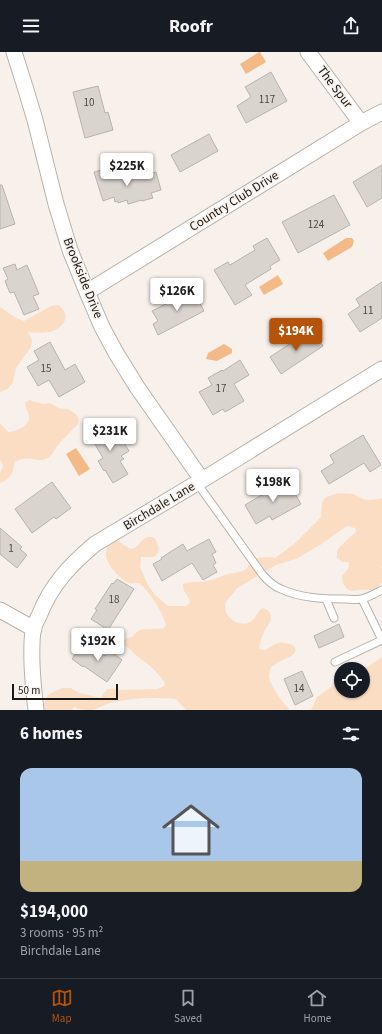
<!DOCTYPE html>
<meta charset="utf-8">
<style>
:root{--surface:#171b24;--page:#242831;--text:#f1f3f6;--muted:#9ea1a6;--line:#363941;--accent:#b45309}
body{margin:0;font-family:"Source Sans 3",sans-serif;background:var(--page);color:var(--text);height:100vh;display:flex;flex-direction:column;font-size:15px;white-space:nowrap}
*{box-sizing:border-box;margin:0}
p{font-size:13px;color:var(--muted)}
.icon{flex:none;width:22px;height:22px;fill:none;stroke:currentColor;stroke-width:2;stroke-linecap:round;stroke-linejoin:round}
.map{position:relative;height:658px;overflow:hidden}
.details{display:flex;flex-direction:column;background:var(--surface);flex:1}
.details>*{flex:none}
.fabs{position:absolute;left:334px;top:610px;display:grid;gap:8px}
.fabs a{display:grid;place-items:center;width:36px;height:36px;border-radius:50%;background:var(--surface);box-shadow:0 1px 3px #0004;font-size:20px}
.scale{position:absolute;left:12px;bottom:10px;width:106px;box-sizing:border-box;padding-left:4px;border:2px solid #1b1917;border-top:0;font-size:11px;line-height:14px;white-space:nowrap;color:#1b1917;-webkit-text-stroke:3px #f7f0eb;paint-order:stroke}
.price{position:absolute;translate:-50% -34px;padding:0 9px;border-radius:4px;background:#fff;color:#222;font-size:13px;line-height:26px;filter:drop-shadow(0 1px 2px #0008)}
.price::after{content:'';position:absolute;left:50%;top:24px;width:12px;height:9px;margin-left:-6px;background:inherit;clip-path:polygon(0 0,100% 0,50% 100%)}
.price.active{background:var(--accent);color:#fff}
ul{padding:0;list-style:none}
li{display:grid;align-content:center;gap:8px;height:212px;padding:0 20px}
li span{display:grid;place-items:center;height:124px;border-radius:12px;color:#555}
li>.icon{margin-inline-start:auto}
span .icon{width:72px;height:72px;fill:#fffc;stroke-width:1}
li b{font-size:17px}
h2{display:flex;justify-content:space-between;align-items:center;height:48px;padding:0 20px;font-size:17px}
header{display:flex;justify-content:space-between;align-items:center;height:52px;padding:0 20px;background:var(--surface);font-size:18px;font-weight:700}
.menu{display:flex;justify-content:space-around;align-items:center;height:56px;border-top:1px solid var(--line);background:var(--surface);font-size:11px;color:var(--muted)}
.menu a{display:grid;justify-items:center;gap:2px}
.menu .active{color:var(--accent)}
.map>svg:first-child{display:block}
.green{fill:#fbddc3}
.water{fill:#f3ba88}
.building{fill:#dad4cf;stroke:#b9b3ae}
.lines{fill:none;stroke-linecap:round;stroke-linejoin:round}
.service-casing{stroke:#b8b2ad;stroke-width:9}
.minor-casing{stroke:#b8b2ad;stroke-width:17}
.service{stroke:#fff;stroke-width:7}
.minor{stroke:#fff;stroke-width:15}
.labels{text-anchor:middle;dominant-baseline:central;stroke-width:3;stroke-linejoin:round;paint-order:stroke}
.number-label{font-size:11px;fill:#4b4845}
.street-label{font-size:13px;fill:#1b1917;stroke:#f7f0eb}
</style>
<header><svg class="icon" aria-label="menu" viewBox="0 0 24 24"><path d="M4 6h16M4 12h16M4 18h16"/></svg>Roofr<svg class="icon" aria-label="share" viewBox="0 0 24 24"><path d="M12 15V3M7 8l5-5 5 5M5 13v7h14v-7"/></svg></header>
<div class="map">
<svg width="382" height="658" viewBox="0 0 382 658">
<rect width="100%" height="100%" fill="#f7f0eb"/>
<!-- green -->
<path class="green" d="M58,253C72,262 65,276 50,280C43,281 35,281 28,280L32,288L31,295L16,316L13,330L8,337L0,340V255L16,266L24,269L51,254Z
M29,348L43,352L50,351L58,356L68,357L76,362L79,368L78,372C71,379 64,386 58,393C54,398 52,405 46,407C34,411 29,402 15,410C12,422 12,426 0,431V421L3,414L0,407V371L8,380C15,380 27,375 29,367C30,361 25,356 25,351Z
M338,441L353,442L366,448L380,447L382,446V514L380,515L382,516V531C372,541 371,537 359,538C356,538 354,539 352,539C345,538 342,530 342,524L348,517L349,513L348,510H342L337,506C337,504 337,500 337,499C338,496 347,488 349,486C352,483 354,483 356,479L355,476L347,474L320,493L296,507L276,513L236,537C234,542 229,545 226,550C221,563 237,576 250,570C256,567 257,560 262,556C269,557 273,563 270,570C269,573 266,575 265,578C262,584 260,591 259,597L265,598C269,596 274,592 279,591C285,590 302,593 293,603C290,605 285,607 282,608C278,610 275,613 271,615C270,618 269,622 269,625C271,635 283,651 290,658H186L176,647C154,645 127,646 107,652C102,654 97,657 92,658C86,658 80,658 74,655L72,658H45L43,653L48,643L55,639L63,636H71L79,641L101,646C105,638 108,635 117,638L157,637L164,634L165,631C156,618 149,613 137,604C134,601 131,598 127,595C122,592 115,591 109,589L124,588L133,584L139,578L145,577H158L164,576L166,573C162,559 150,540 139,531C135,531 132,532 129,531C121,528 107,513 106,504C106,500 108,493 109,488L112,486C121,489 124,495 132,497C143,493 139,484 153,485C159,490 162,503 152,505C149,505 145,505 141,505L140,515L148,533L155,543L168,554H185L188,553L190,550C189,543 182,540 183,532C191,529 199,531 207,529C213,528 219,525 225,523C231,521 237,521 243,519C247,517 247,515 250,512C255,504 266,504 275,506L294,492L321,465L322,451L326,445Z
M382,605V658H311L317,645L341,628V639H363V618Z"/>
<!-- water -->
<path class="water" d="M259,0H260L266,10L246,22L240,12Z
M346,186H352L354,189L352,195L328,209L323,201Z
M278,223L283,232L264,243L259,235Z
M224,292L232,297V301L217,309L206,307L208,301Z
M76,396L90,417L79,424L66,402Z"/>
<!-- building -->
<path class="building" d="M271,20L287,49L246,71L237,54L251,45L245,35Z
M98,34L105,61L108,60L113,78L85,86L73,40Z
M209,82L218,99L180,120L171,103Z
M382,113V146L367,155L353,130Z
M109,116L111,124L127,120L129,128L156,120L161,138L151,141L153,146L142,149V148L128,152L127,148L118,151V149L115,150L114,145L103,149L94,120Z
M0,133H2L15,172L0,177Z
M334,143L350,173L298,201L282,170Z
M267,186L280,208L270,214L271,217L245,233L252,243L235,253L214,218L228,210L230,213L255,198L253,194Z
M15,212L17,218L27,213L39,242L33,244L39,257L24,263L14,240L10,241L5,229L8,227L3,216Z
M382,230V266L360,280L348,262L360,254L356,247Z
M193,238L204,259L158,283L153,272L158,269L152,259Z
M312,277L323,294L281,322L270,305Z
M50,290L65,318L75,312L85,330L59,345L49,328L38,334L27,315L39,308L34,299Z
M240,308L249,323L234,332L244,349L225,360L223,357L213,363L199,340L212,333L208,326L222,318L223,319Z
M99,374L103,381L112,375L117,383L119,382L129,399L121,404L124,407L120,409L128,422L113,431L105,418L104,419L98,409L103,406L88,380Z
M363,383L381,413L370,420L364,411L329,432L321,419L334,411L330,403Z
M287,428L301,452L272,468L270,464L256,472L245,453Z
M52,430L71,456L56,467L54,465L32,481L15,457Z
M0,476L22,495L20,497L27,503L17,516L0,502Z
M209,487L216,500L212,502L216,511L213,513L217,520L203,528L192,511L162,529L153,512L162,507L161,506L164,504L183,492L187,499Z
M117,527L134,537L108,578L91,567L97,558L95,557L112,531L113,532Z
M339,572L344,585L319,596L314,584Z
M80,595L88,600L91,596L94,599L95,597L105,604L109,598L122,608L107,630L84,614L83,615L72,607Z
M302,619L313,644L295,653L284,627Z"/>
<g class="lines">
<!-- service casing -->
<g class="service-casing">
<path id="service" d="M197,431L262,522C267,528 273,534 281,537C300,546 323,547 344,547C350,547 357,548 362,547C369,545 376,541 382,538
M326,547L334,566
M362,547L382,588
M335,610L382,588"/>
</g>
<!-- minor casing -->
<g class="minor-casing">
<path id="minor" d="M14,0L26,38L35,68L56,152L70,198L87,240L102,275L116,301L137,335L202,428
M308,0L361,71
M87,240L361,71L382,60
M0,558L34,577
M36,658C33,634 30,602 33,578C34,573 37,568 39,564C51,533 70,513 95,492L212,422L382,317"/>
</g>
<!-- service -->
<use href="#service" class="service"/>
<!-- minor -->
<use href="#minor" class="minor"/>
</g>
<g class="labels">
<!-- number labels -->
<g class="number-label">
<text x="267" y="47">117</text>
<text x="89" y="50">10</text>
<text x="316" y="172">124</text>
<text x="368" y="258">11</text>
<text x="46" y="316">15</text>
<text x="221" y="336">17</text>
<text x="11" y="496">1</text>
<text x="114" y="547">18</text>
<text x="299" y="636">14</text>
</g>
<!-- street labels -->
<g class="street-label">
<text transform="translate(335 35) rotate(53)">The Spur</text>
<text transform="translate(234 149) rotate(-32)">Country Club Drive</text>
<text transform="translate(83 226) rotate(68)">Brookside Drive</text>
<text transform="translate(159 454) rotate(-31)">Birchdale Lane</text>
</g>
</g>
</svg>
<div class="fabs">
<a><svg class="icon" aria-label="locate" viewBox="0 0 24 24"><circle cx="12" cy="12" r="6"/><path d="M12 2v4M12 18v4M2 12h4M18 12h4"/></svg></a>
</div>
<div class="scale">50 m</div>
<b class="price" style="left:127px;top:135px">$225K</b>
<b class="price" style="left:177px;top:260px">$126K</b>
<b class="price active" style="left:296px;top:300px">$194K</b>
<b class="price" style="left:110px;top:400px">$231K</b>
<b class="price" style="left:273px;top:451px">$198K</b>
<b class="price" style="left:98px;top:610px">$192K</b>
</div>
<section class="details">
<h2>6 homes<svg class="icon" aria-label="filters" viewBox="0 0 24 24"><path d="M4 7h16M4 17h16"/><circle cx="9" cy="7" r="2"/><circle cx="15" cy="17" r="2"/></svg></h2>
<ul>
<li><span style="background:linear-gradient(#a9c7e8 75%,#c2b280 0)"><svg class="icon" aria-label="home" viewBox="0 0 24 24"><path d="M3 11l9-7 9 7M6 9v11h12V9"/></svg></span><div><b>$194,000</b><p>3 rooms · 95 m²</p><p>Birchdale Lane</p></div></li>
</ul>
</section>
<nav class="menu">
<a class="active"><svg class="icon" aria-label="map" viewBox="0 0 24 24"><path d="M3 6l6-2 6 2 6-2v14l-6 2-6-2-6 2zM9 4v14M15 6v14"/></svg>Map</a>
<a><svg class="icon" aria-label="saved" viewBox="0 0 24 24"><path d="M7 4h10v16l-5-4-5 4z"/></svg>Saved</a>
<a><svg class="icon" aria-label="home" viewBox="0 0 24 24"><path d="M3 11l9-7 9 7M6 9v11h12V9"/></svg>Home</a>
</nav>
